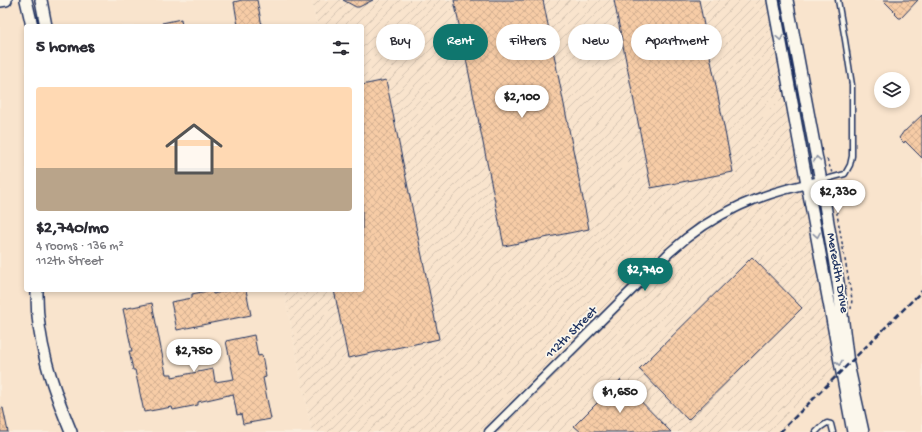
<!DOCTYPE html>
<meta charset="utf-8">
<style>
:root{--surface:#fff;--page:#f2f2f3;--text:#2b2b33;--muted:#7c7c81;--accent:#0f766e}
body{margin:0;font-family:"Gochi Hand",sans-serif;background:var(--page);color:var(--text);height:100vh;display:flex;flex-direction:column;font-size:15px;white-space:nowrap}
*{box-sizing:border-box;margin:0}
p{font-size:13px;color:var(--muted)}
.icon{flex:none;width:22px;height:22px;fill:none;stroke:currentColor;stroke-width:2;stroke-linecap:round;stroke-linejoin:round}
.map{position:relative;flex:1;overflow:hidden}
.drawer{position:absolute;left:24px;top:24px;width:340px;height:268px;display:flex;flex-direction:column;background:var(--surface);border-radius:4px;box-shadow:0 2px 6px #0003}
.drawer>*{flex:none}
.guide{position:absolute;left:376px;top:24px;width:380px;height:36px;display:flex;gap:8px}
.tools{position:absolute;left:874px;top:72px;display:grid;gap:8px}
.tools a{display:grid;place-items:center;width:36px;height:36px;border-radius:50%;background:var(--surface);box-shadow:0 2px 6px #0003;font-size:20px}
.price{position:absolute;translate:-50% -34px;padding:0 9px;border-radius:14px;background:#fff;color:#222;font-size:13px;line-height:26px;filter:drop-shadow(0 1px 2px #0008)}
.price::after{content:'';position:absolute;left:50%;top:24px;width:12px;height:9px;margin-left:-6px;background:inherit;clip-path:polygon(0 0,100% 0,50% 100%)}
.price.active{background:var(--accent);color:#fff}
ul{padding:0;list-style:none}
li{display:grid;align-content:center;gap:8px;height:212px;padding:0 12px}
li span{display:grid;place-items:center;height:124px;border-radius:4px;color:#555}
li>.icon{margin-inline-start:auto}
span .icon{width:72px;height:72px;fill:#fffc;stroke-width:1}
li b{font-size:17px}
h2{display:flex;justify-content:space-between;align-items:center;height:48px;padding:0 12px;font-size:17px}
.chip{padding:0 14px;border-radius:18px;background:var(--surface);box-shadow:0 2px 6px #0003;font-size:14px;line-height:36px}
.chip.active{background:var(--accent);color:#fff}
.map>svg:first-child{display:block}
.built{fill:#f9e4cd;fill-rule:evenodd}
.industrial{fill:url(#industrial-furrows)}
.building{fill:url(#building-cross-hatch);stroke:#1b2f5e}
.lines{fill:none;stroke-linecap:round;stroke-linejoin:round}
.lane-casing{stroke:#1b2f5e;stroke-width:7}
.street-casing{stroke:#1b2f5e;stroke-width:11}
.secondary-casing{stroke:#1b2f5e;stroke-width:14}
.path{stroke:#1b2f5e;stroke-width:1.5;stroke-dasharray:3 3;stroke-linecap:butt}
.lane{stroke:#fbf7ec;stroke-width:4}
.street{stroke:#fbf7ec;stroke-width:8}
.secondary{stroke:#fbf7ec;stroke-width:11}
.rail{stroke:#1b2f5e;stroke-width:2.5;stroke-dasharray:6 3;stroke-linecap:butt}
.oneway{stroke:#8b93a5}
.labels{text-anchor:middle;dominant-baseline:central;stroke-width:3.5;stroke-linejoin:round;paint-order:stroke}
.street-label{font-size:13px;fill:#1b2f5e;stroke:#fbf7ec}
</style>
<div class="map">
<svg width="922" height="432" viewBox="0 0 922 432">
<defs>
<pattern id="industrial-furrows" width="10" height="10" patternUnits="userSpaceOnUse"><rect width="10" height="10" fill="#f9e4cd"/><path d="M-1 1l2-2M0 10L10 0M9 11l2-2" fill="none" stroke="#d5c4b2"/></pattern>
<pattern id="building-cross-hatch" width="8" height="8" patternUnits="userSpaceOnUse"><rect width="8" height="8" fill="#f7cca6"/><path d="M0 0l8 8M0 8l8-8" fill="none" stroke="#d3b091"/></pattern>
</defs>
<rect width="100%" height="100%" fill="#faeede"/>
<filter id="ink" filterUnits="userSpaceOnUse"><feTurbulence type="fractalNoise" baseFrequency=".025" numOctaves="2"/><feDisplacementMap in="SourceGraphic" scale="8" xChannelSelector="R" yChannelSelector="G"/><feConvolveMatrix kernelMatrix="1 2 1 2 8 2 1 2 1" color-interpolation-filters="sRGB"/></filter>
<g filter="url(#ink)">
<!-- built -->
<path class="built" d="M0,0H312L317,26H26V290H284L312,432H0Z
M787,0H922V432H863ZM881,79H903V101H881Z
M841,372L853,432H780Z"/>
<!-- industrial -->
<path class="industrial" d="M312,0H773L841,372L780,432H312L284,290H362V26H317Z"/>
<!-- building -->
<path class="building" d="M242,0H257L262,26H238L234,2Z
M343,0H373L359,7H356Z
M454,0H543L589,229L504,246Z
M614,0H699L733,172L651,188Z
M883,0H918L901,18H899L895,14L896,13Z
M181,19L182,26H163L162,23Z
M386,80L439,339L348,358L334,290H362V85Z
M922,115V158L905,141L904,143L899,138L904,131H905Z
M752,257L802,308L688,420L639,369Z
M212,290L213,294L230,290H246L251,315L177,330L171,302L192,298V294Z
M152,303L166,374H172V377L213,369L215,382L234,379L226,341L254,335L258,356L262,355L266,377L263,378L271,419L243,424L241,414L237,415L233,394L198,402V405L173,410L172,407L144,412L135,370H133L129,351H132L123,309Z
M620,380L671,432H581L574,426Z
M3,408L8,432H0V409Z"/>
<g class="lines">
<!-- lane casing -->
<g class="lane-casing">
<path id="lane" d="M823,180L845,174L850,165L852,156V85L845,40L838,0
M816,432L821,427L827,423L831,424L833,432"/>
</g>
<!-- street casing -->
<g class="street-casing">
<path id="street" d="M489,432L670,252C715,211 761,193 821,181"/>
</g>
<!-- secondary casing -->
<g class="secondary-casing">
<path id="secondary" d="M26,0L32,26
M41,0L46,26
M773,0L853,432
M787,0L821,181L838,282L848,364L863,432
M0,1L6,0
M37,290C36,341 52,386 71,432"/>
</g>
<!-- path -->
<path class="path" d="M827,159L832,173
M834,182L837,201V214L852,299L851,309"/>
<!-- lane -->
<use href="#lane" class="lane"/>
<!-- street -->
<use href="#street" class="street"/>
<!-- secondary -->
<use href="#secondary" class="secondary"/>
<!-- rail -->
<path class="rail" d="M780,432L922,291"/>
</g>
<!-- one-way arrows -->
<defs><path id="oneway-chevron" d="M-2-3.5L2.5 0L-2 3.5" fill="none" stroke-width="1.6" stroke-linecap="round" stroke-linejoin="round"/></defs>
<g class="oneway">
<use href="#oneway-chevron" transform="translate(780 38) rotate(79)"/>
<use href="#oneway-chevron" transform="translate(817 159) rotate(-101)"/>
<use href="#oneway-chevron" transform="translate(817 235) rotate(80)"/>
<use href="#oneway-chevron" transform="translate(839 363) rotate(80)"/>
</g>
</g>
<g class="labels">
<!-- street labels -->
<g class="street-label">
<text transform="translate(837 273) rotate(80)">Meredith Drive</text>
<text transform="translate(572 333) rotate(-45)">112th Street</text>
</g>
</g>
</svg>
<div class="tools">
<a><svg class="icon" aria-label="layers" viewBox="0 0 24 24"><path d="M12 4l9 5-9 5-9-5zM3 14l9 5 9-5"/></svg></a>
</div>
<b class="price" style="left:522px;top:119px">$2,100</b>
<b class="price" style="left:838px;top:214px">$2,330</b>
<b class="price active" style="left:645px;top:292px">$2,740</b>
<b class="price" style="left:194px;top:373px">$2,750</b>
<b class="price" style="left:620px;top:414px">$1,650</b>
<div class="guide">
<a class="chip">Buy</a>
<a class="chip active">Rent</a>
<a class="chip">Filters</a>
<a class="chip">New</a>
<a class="chip">Apartment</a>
</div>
<section class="drawer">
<h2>5 homes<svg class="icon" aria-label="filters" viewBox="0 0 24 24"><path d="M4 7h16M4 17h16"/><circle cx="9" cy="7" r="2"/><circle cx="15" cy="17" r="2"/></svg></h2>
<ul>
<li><span style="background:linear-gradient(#ffd9b3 65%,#b9a48a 0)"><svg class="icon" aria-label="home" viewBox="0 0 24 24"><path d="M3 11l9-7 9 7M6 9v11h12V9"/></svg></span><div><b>$2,740/mo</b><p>4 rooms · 136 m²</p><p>112th Street</p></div></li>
</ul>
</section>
</div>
